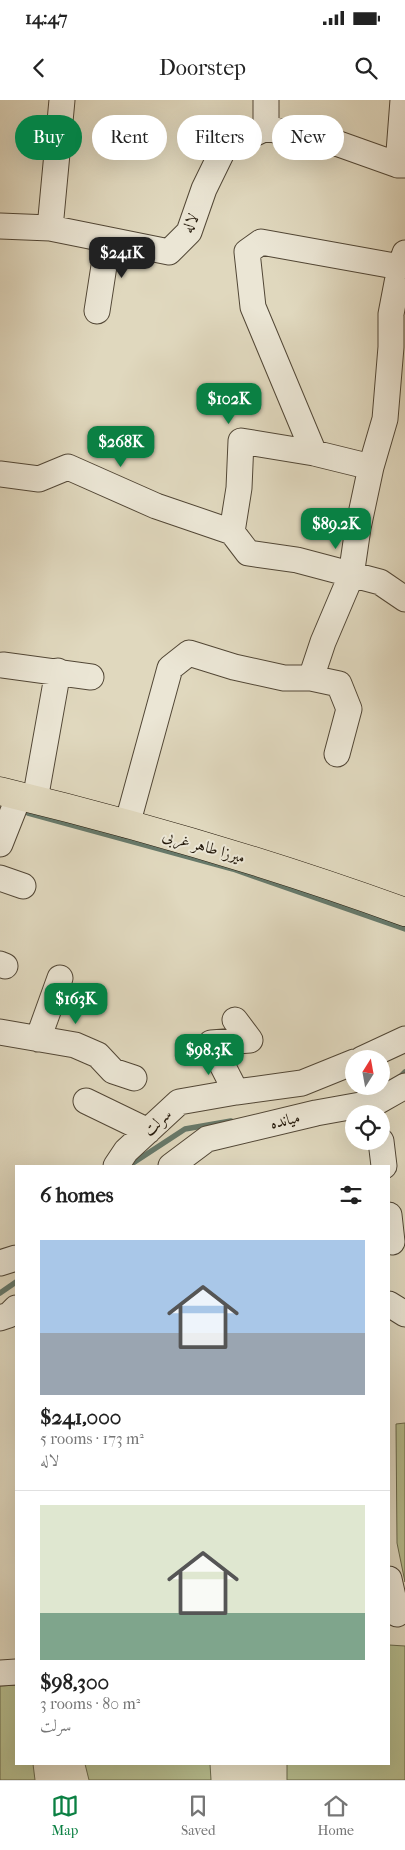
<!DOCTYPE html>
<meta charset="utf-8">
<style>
:root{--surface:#fff;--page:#f2f2f2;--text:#222;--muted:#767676;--line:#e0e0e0;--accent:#0b8043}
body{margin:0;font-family:"IM FELL French Canon",Amiri,serif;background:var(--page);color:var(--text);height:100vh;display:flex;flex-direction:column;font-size:19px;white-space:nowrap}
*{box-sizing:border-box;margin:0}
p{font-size:16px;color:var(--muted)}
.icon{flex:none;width:28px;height:28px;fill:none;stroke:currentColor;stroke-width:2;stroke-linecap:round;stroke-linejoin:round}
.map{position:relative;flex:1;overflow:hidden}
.panel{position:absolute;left:15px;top:1065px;width:375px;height:600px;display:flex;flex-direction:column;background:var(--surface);border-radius:0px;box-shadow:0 5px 20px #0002}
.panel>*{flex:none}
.hud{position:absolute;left:15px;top:15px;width:375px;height:45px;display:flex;gap:10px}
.needle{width:32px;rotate:11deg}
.tools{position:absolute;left:345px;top:950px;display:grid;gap:10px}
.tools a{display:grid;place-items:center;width:45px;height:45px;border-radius:50%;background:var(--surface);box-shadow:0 5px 20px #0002;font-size:25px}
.price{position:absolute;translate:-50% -42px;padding:0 11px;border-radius:10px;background:var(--accent);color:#fff;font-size:16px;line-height:32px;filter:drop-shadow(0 1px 2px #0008)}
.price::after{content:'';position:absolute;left:50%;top:30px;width:15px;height:11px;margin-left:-8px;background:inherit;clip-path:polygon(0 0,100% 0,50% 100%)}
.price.on{background:#222;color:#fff}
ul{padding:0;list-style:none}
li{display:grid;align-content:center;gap:10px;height:265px;padding:0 25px}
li+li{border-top:1px solid var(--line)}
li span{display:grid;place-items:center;height:155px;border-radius:0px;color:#555}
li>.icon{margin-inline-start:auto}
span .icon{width:90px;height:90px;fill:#fffc;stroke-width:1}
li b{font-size:21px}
h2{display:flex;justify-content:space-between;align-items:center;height:60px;padding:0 25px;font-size:21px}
.tag{padding:0 18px;border-radius:22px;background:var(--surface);box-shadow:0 5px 20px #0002;font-size:18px;line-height:45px}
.tag.on{background:var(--accent);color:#fff}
.status{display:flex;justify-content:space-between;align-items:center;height:35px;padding:0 25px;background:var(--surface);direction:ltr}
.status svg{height:14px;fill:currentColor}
header{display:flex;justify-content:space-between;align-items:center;height:65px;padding:0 25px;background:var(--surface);font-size:22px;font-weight:600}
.tab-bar{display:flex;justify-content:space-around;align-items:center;height:70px;border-top:1px solid var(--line);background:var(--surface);font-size:14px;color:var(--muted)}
.tab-bar a{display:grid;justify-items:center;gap:2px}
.tab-bar .on{color:var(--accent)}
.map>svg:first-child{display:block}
.green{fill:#b7bd8e;stroke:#6c6a4c}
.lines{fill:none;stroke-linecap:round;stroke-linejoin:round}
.stream{stroke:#67796a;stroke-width:5.5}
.minor-casing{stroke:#524736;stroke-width:27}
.major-casing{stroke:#221709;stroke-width:29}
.minor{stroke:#ebe6d5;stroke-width:25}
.major{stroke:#e0d8be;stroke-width:28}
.labels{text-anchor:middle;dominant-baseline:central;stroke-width:4;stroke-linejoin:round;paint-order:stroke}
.street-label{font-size:16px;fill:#221709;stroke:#ebe6d5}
</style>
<div class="status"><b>14:47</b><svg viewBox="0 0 49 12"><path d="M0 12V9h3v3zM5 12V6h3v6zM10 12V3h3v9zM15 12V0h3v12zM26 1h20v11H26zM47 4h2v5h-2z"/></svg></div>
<header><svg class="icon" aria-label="back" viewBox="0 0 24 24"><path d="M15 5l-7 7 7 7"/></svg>Doorstep<svg class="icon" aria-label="search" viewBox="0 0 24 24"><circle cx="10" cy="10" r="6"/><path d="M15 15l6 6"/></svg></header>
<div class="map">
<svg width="405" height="1680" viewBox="0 0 405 1680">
<rect width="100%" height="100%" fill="#e0d8be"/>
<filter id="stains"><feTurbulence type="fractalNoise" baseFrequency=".004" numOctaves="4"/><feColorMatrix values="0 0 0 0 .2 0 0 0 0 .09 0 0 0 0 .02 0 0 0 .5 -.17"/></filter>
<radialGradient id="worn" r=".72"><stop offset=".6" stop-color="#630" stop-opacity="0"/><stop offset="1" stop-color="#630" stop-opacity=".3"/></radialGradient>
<!-- green -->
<path class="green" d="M405,1323V1482L397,1443L396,1324Z
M389,1545L405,1546V1680H287V1664H389Z
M16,1585V1664H33L35,1680H0V1586Z
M85,1664H210L211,1680H89Z"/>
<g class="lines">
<!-- stream -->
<path class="stream" d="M28,713L233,769L405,829
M397,980L405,972
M130,1066L133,1063L185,1029L231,1021
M0,1193L16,1182"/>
<!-- minor casing -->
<g class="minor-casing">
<path id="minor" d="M266,0V28L339,44L398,65H405
M398,65L403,0
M0,126L50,128L62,0
M50,128L169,152L189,132L204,89L224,48L266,28
M97,211L108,140
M314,353L253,207L247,152L261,142L400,167
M371,367L314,353L241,341L239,388L232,432L248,453L297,460L380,482L405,499
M0,374L39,379L68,367L156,406L232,432
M3,565L91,577
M311,578L323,542L351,476L358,428L371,367L385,319L391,247V214L400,167L405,153
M35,700L58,571
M127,725L170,568L189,553L234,567L284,578H311L339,584L349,609L337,654
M0,744L19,696
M0,778L23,786
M0,864L5,866
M235,920L250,940L211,943L236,992
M0,932L75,945L98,955L113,971L134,978
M38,939L60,878
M362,959L405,939
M86,1001L148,1031
M381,1041L384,1066
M116,1066L126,1051L179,1002L236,992L302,983L354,962
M171,1066L207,1039L316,1013L377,1002L405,986
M389,1115L392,1142
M0,1163L16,1158
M389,1204L405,1214
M0,1218L9,1215L16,1208
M389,1479L397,1514
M0,1573L16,1572"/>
</g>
<!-- major casing -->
<g class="major-casing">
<path id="major" d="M0,691C137,724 273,764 405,812"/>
</g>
<!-- minor -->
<use href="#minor" class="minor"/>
<!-- major -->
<use href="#major" class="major"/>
</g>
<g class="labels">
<!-- street labels -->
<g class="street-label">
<text transform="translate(190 123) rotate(-64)">لاله</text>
<text transform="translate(204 746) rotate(16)">میرزا طاهر غربی</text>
<text transform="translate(285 1020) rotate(-13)">میانده</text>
<text transform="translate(157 1022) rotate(-43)">سرلت</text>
</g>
</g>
<rect width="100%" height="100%" filter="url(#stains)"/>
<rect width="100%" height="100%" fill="url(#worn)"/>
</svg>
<div class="tools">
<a><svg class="needle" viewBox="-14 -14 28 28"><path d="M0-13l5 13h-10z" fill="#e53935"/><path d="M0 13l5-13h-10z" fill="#767676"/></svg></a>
<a><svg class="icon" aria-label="locate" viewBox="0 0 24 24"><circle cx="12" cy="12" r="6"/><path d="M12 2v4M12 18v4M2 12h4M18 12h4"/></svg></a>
</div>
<b class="price on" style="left:122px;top:179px">$241K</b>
<b class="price" style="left:229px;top:325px">$102K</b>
<b class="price" style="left:121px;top:368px">$268K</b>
<b class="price" style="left:336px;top:450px">$89.2K</b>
<b class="price" style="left:76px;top:925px">$163K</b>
<b class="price" style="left:209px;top:976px">$98.3K</b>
<div class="hud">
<a class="tag on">Buy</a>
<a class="tag">Rent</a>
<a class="tag">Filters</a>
<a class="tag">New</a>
</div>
<section class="panel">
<h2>6 homes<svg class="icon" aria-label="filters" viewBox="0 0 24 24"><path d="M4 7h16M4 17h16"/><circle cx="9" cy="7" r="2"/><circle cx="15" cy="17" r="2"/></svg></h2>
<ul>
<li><span style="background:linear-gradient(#a9c7e8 60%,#9aa5b1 0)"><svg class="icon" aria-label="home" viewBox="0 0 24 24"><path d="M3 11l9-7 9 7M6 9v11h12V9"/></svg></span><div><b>$241,000</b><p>5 rooms · 173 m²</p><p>لاله</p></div></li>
<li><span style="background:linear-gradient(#dfe7d0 70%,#7fa58c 0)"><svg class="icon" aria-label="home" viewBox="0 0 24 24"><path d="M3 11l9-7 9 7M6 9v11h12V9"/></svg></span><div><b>$98,300</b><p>3 rooms · 80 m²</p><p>سرلت</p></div></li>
</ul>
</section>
</div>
<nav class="tab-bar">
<a class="on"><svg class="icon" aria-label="map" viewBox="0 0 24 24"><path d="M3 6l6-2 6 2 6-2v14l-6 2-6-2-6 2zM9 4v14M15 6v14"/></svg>Map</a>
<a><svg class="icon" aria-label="saved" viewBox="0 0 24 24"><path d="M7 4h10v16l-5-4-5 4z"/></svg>Saved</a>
<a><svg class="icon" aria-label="home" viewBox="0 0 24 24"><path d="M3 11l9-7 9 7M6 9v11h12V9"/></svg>Home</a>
</nav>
